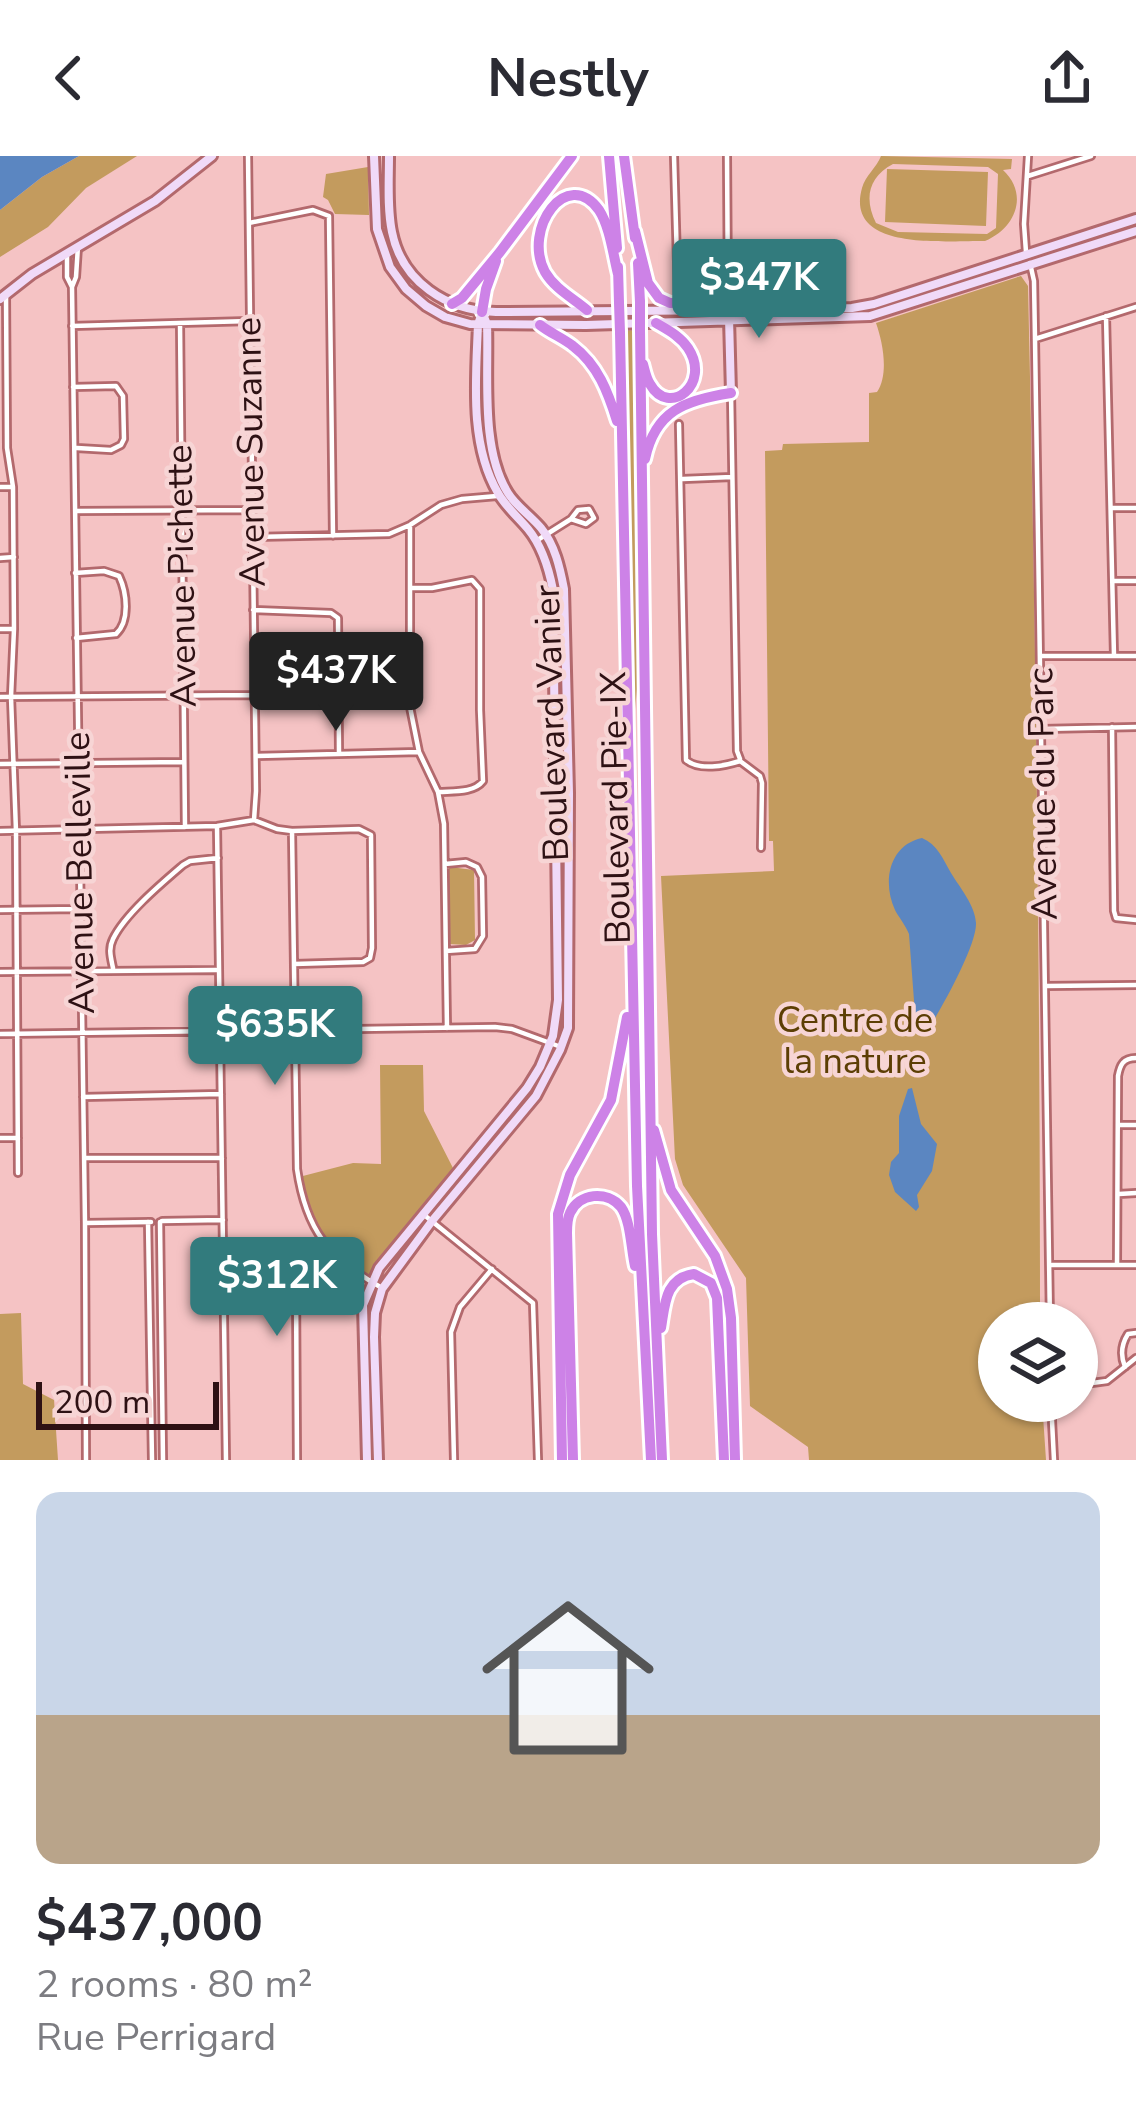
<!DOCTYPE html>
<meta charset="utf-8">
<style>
:root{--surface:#fff;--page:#f7f7f7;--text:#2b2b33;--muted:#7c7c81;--line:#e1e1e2;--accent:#327b7d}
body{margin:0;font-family:"Nunito Sans",sans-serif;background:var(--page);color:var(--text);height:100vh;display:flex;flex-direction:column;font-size:45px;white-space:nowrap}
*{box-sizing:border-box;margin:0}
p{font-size:39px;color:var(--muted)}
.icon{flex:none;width:66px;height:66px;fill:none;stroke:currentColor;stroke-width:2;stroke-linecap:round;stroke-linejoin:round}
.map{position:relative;height:1304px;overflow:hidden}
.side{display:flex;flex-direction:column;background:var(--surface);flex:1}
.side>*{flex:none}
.fabs{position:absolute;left:978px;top:1146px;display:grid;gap:24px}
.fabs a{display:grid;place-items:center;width:120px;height:120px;border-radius:50%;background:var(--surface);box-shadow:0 3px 9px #0004;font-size:60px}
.scale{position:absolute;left:36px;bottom:30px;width:183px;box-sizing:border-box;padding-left:12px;border:6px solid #2e1114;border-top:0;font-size:33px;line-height:42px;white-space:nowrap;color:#2e1114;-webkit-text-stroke:9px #f7d5d5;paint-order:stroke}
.price{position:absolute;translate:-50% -102px;padding:0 27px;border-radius:12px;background:var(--accent);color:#fff;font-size:39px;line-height:78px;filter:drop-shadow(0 3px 6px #0008)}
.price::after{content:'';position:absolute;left:50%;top:72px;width:36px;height:27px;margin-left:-18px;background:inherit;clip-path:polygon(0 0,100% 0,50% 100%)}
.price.selected{background:#222;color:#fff}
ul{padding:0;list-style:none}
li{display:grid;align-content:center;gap:24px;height:636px;padding:0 36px}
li+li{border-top:3px solid var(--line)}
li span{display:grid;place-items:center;height:372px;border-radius:24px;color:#555}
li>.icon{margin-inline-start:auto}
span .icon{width:216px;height:216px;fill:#fffc;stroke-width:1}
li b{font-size:51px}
header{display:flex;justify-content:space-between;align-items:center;height:156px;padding:0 36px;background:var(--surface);font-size:54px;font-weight:700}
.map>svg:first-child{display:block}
.green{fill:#c39b5e;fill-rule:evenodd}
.water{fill:#5b86c1}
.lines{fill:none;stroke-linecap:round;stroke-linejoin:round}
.street-casing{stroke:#b3696d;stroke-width:10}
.secondary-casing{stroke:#b3696d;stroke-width:14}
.highway-casing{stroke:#fff;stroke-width:16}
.street{stroke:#fff;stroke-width:4.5}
.secondary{stroke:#f0daf8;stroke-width:8}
.highway{stroke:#cd82e7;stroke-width:10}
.highway-bridge-casing{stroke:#fff;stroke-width:16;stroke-linecap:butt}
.highway-bridge{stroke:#cd82e7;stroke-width:10}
.labels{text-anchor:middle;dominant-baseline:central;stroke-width:9;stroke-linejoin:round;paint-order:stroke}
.street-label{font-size:36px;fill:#2e1114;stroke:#f7d5d5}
.park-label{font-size:36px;fill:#5c3e04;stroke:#f7d5d5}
</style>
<header><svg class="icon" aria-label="back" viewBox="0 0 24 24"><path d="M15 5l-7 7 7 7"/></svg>Nestly<svg class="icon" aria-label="share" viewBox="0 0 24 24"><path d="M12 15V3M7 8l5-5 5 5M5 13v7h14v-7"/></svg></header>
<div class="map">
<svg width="1136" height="1304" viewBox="0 0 1136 1304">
<rect width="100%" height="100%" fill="#f5c3c4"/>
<!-- green -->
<path class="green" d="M79,0H137L86,32L48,71L0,101V54L42,21Z
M881,0L1012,3L1011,13L1003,14C1029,38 1016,72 985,85C949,84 844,97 862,32C865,20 877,11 881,0ZM893,8L988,11L998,18L996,72L987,78L898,76L876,67C864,43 868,21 893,8Z
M368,11L369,59L335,58L328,44L323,41L326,18Z
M887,13L988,16L986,70L885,66Z
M1021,120L1028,130C1036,475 1040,821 1040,1167H999V1245H1042L1046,1304H809L808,1291L750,1250L746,1122L683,1029L675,1003L661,720L774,715L773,685H769L765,295L782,294L783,288L869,286V237L877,236C889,218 883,187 876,167Z
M635,174L639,513L635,553H633L624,175Z
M450,711L474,714L475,784L466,789L449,788L447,784L446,716Z
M380,909H423L424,955L454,1014L369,1124L345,1108L312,1068L299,1021L353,1007L381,1008Z
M21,1157L23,1228L54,1244L58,1304H0V1158Z"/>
<!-- water -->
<path class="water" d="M0,0H79L42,21L0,54Z
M922,682C937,688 943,703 951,717C960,732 975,749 976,767C977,788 943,850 930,870L916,871L909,778C906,770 898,760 895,754C882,726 889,689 922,682Z
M912,932L921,968L937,988L932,1015L917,1039L919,1051L916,1055L895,1036L889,1019L891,1006L899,997V960L908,933Z"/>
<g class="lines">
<!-- street casing -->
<g class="street-casing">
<path id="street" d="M248,0L256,635L254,664
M674,0L678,141
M727,0L728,144
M1028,20L1091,0
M249,67L313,54L329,60L333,380
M78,90L76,121L72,131L85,1067L86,1304
M1026,96L1024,68L1028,0
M67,97V121L72,131
M1030,107L1034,125L1035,183L1050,1167
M6,138L7,292L13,331L14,473L11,541L16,675L18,1017
M1106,160L1114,500
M180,167L185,671
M72,170L250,165
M1035,183L1136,151
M73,231L116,230L123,240L124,283L121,289L111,294L77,292
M731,237L737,595L740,603
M679,268L686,604C699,615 725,610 740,605
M683,323L732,321
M0,331H13
M1112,352H1136
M75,355L252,354
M410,369V551L419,596L438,636L444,668L447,872
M254,381L389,378L410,369L441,349L462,343L497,340
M536,385L571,363L578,354L589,353L594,362L586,368L571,363
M0,402L14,401
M75,417L104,415L119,420C127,437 130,465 116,478L76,482
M1113,425H1136
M411,432H432L472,424L480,433V554L483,625C474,637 453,635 439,636
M253,454L331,457L338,462L339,598
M0,473H14
M1041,500H1136
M0,541L254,539
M1112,571L1114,755L1116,762L1136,764
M1042,573L1136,571
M257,600L419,596
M740,605L760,620L762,627L761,692
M0,608L184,606
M217,670L226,1304
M0,675L217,670L254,664L277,673L292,675L359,673L371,679L372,792L370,802L363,806L294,808
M292,675L297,1013C306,1075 329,1102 382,1132
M445,708L466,706L477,711L482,721L483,780L475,793L446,795
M0,754L80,753
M113,812C111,802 108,793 113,783C125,758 162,727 183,709L190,705L218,702
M0,816L216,814
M1046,830L1136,829
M0,878L495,871L512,873L561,891
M83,941L221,938
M1118,969H1136
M0,982H18
M84,1002H222
M1119,1038L1136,1037
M423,1058L533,1147L538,1304
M162,1065L223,1064
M148,1066L152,1304
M160,1066L163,1304
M85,1067L151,1066
M1052,1109H1136
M1117,1109L1118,920C1120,909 1123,902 1136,902
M223,1125L296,1126
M1125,1211C1120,1199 1121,1189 1128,1178L1136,1177
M1077,1229L1107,1225L1136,1202
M1051,1245L1054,1304
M297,1304L296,1126L302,1116L328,1094
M454,1304L451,1176L460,1151L492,1113"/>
</g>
<!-- secondary casing -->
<g class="secondary-casing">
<path id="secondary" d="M374,0L377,73L390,111L406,133L426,150L445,161L470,168L586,169L870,160L1136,75
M389,0C389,25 387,52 392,76C402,126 447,155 496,156L740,154
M0,143L32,118L155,45L212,0
M755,153L852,152L874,148L1136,63
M729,162L731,237
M367,1304L363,1149L379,1112L527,932L540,911L553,880L558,844L553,434C549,413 542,390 528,373C518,361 505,350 498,337C469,288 476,222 478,168L482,157
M378,1304L374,1181L375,1157L382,1133L432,1065L536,940L560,894L568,872L569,637L564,433C560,412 555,389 541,372C531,360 516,350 508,337C480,293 489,218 487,168L482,156"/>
</g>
<!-- highway casing -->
<g class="highway-casing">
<path id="highway" d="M609,0L617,92
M624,0L635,82
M635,75L648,127L659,142L670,147L723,146L756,153
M638,107L640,146
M618,111L619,147
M452,148L462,142L500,96L572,0
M587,154C573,142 555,133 545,116C522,73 567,10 599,54C610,71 613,98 618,118
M482,156L486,133L496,105
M540,169C550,177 563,182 573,190C598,209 608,236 617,265
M640,174L652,1078L662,1304
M620,176L637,1030L651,1304
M643,208C645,215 646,222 650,228C669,262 712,228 688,192C680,180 668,174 656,167
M645,303C655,255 685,244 731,237
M654,974L671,1034L715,1100L727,1133L731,1162L735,1304
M661,1172C665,1148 665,1122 694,1118L711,1127L717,1142L724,1304
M562,1304L558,1058L570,1019L611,944L627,861
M573,1304L567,1077C567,1070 567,1063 570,1057C579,1037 607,1034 621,1051C631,1065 631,1093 635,1110"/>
</g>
<!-- street -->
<use href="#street" class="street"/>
<!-- secondary -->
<use href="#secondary" class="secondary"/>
<!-- highway -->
<use href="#highway" class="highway"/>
<!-- highway-bridge casing -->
<g class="highway-bridge-casing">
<path id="highway-bridge" d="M640,146V174
M619,147L620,176"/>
</g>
<!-- highway-bridge -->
<use href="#highway-bridge" class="highway-bridge"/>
</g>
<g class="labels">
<!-- street labels -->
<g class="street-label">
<text transform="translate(251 296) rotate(-91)">Avenue Suzanne</text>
<text transform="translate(182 420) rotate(-91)">Avenue Pichette</text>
<text transform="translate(552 567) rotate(-92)">Boulevard Vanier</text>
<text transform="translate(1043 638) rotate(-91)">Avenue du Parc</text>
<text transform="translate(616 652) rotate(-91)">Boulevard Pie-IX</text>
<text transform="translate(80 717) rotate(-91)">Avenue Belleville</text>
</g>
<!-- park labels -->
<g class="park-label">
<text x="855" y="864">Centre de<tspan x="855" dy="41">la nature</tspan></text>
</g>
</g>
</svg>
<div class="fabs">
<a><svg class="icon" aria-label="layers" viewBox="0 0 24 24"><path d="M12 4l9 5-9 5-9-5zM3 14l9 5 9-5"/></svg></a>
</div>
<div class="scale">200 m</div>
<b class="price" style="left:759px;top:185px">$347K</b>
<b class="price selected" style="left:336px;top:578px">$437K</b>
<b class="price" style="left:275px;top:932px">$635K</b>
<b class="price" style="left:277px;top:1183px">$312K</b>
</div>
<section class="side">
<ul>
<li><span style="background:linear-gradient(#c9d6e8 60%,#b9a48a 0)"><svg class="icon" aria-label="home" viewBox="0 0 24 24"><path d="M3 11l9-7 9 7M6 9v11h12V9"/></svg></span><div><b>$437,000</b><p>2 rooms · 80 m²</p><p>Rue Perrigard</p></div></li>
</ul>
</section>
